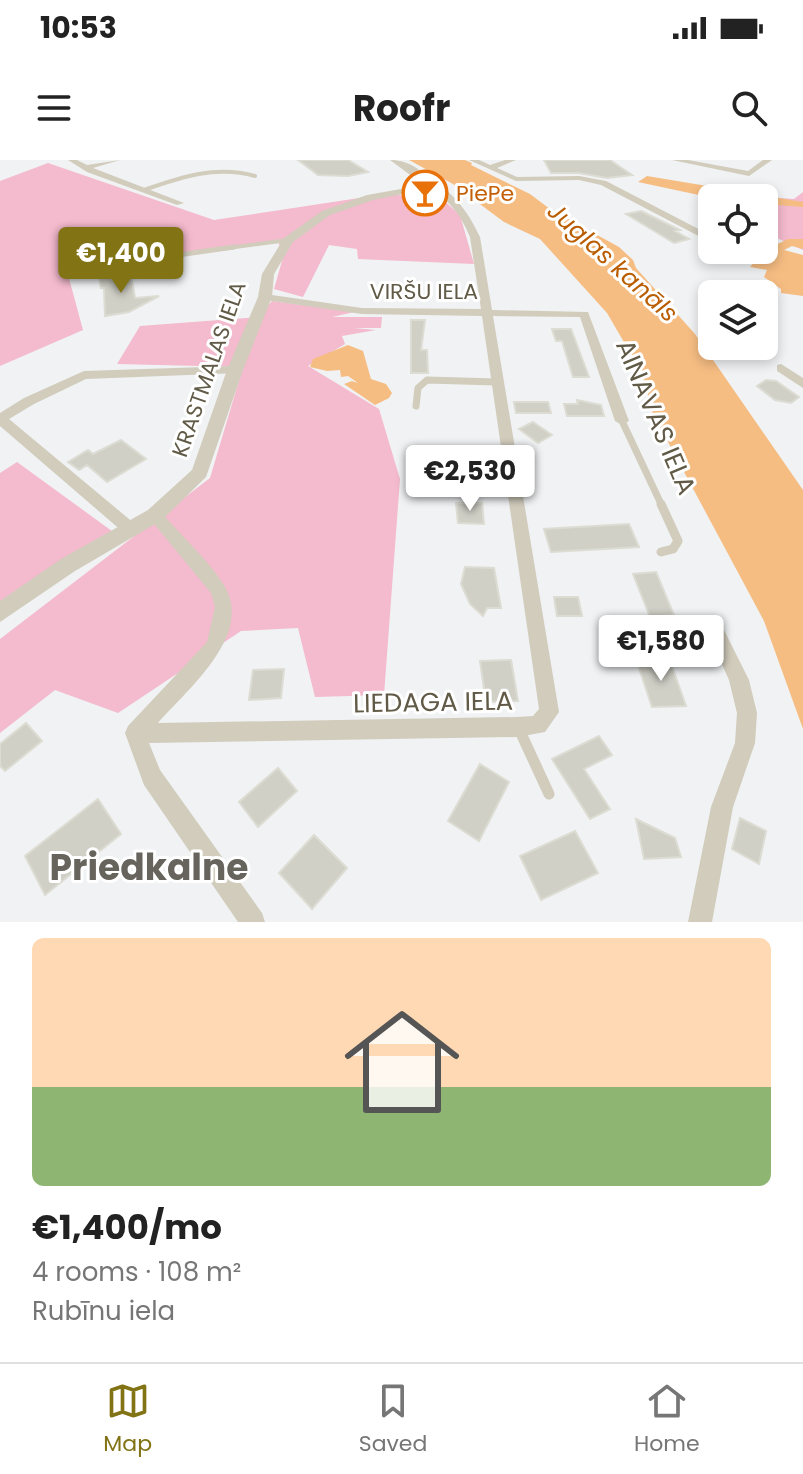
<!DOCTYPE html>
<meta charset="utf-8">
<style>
:root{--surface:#fff;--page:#f6f6f6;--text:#222;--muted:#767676;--line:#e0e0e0;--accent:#827315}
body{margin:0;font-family:Poppins,sans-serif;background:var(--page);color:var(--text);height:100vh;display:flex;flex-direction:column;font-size:30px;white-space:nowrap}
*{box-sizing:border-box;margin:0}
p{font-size:26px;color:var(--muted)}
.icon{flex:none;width:44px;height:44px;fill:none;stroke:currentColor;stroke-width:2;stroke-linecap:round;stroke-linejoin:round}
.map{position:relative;height:762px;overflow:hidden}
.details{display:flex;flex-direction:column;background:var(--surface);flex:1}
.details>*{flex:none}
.fabs{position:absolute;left:698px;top:24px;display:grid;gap:16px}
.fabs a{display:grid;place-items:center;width:80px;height:80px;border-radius:12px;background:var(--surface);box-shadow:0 4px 12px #0003;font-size:40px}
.price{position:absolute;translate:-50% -68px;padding:0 18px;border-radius:8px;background:#fff;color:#222;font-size:26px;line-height:52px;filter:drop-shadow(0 2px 4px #0008)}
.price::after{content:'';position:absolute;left:50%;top:48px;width:24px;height:18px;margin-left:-12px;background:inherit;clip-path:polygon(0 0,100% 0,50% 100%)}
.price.active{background:var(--accent);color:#fff}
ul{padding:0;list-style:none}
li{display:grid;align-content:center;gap:16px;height:424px;padding:0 32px}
li span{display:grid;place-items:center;height:248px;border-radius:12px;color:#555}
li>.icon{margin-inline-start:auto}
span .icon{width:144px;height:144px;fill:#fffc;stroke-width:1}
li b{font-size:34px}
.status{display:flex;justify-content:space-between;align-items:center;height:56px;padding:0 40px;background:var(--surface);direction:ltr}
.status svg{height:22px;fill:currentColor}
header{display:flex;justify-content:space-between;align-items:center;height:104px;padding:0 32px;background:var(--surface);font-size:36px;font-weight:700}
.dock{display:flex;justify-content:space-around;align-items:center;height:112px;border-top:2px solid var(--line);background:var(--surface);font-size:22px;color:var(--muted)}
.dock a{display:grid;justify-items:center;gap:4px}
.dock .active{color:var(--accent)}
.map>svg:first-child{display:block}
.green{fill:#f4bacd}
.water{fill:#f6bd83}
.building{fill:#d0d0c7;stroke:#dcdcd3;stroke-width:2}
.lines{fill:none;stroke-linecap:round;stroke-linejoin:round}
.service-far4{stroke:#d1ccbc;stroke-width:4}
.service-far3{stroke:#d1ccbc;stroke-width:5}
.service-far2{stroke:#d1ccbc;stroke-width:7}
.service-far1{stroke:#d1ccbc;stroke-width:9}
.service{stroke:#d1ccbc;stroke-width:11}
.minor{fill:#d1ccbc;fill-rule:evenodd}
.tertiary{fill:#d1ccbc;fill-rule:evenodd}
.labels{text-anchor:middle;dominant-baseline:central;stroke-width:6;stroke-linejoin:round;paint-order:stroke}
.far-food-label{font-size:22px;fill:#c56008;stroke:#fff;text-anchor:start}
.far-street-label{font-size:22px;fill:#605a46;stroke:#fff}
.far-water-label{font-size:24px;font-style:italic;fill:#b95d00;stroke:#fff}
.street-label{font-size:26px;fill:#605a46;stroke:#fff}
.near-quarter-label{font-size:36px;font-weight:bold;fill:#66645c;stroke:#fff}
</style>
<div class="status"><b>10:53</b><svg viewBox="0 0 49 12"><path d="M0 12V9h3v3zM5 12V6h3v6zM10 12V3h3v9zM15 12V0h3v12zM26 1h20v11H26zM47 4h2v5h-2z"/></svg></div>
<header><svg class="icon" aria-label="menu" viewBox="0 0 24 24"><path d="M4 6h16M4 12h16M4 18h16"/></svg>Roofr<svg class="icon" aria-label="search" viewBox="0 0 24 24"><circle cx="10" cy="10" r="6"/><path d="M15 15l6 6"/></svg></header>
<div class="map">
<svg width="803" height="762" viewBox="0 0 803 762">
<rect width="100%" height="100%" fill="#f0f2f3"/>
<!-- green -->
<path class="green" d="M48,3L214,60L392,33L415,39L440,37L460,55L474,104L358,99L357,89L329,85L303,137L274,129L284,94L277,80L67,111L83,170L0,206V21Z
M803,32V90L764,72V38H742L748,36L794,39Z
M272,141L354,152L332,157H382L381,168H354L376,170L342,176L345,184L308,206L379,249L400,319L384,535L315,537L298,468L241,471L118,553L55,530L0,573V479L210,318L243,207L117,204L140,166L258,157Z
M17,302L116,374L0,444V313Z"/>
<!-- water -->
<path class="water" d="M409,0H465L472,3L471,5L530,34L550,49L619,87L633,100L636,108L695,174L803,330V569L764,461L653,254L642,213L607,153L540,79L504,62L453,24Z
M647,16L803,42V47L764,44V38H713L638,22Z
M788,79H803V89L792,86L784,90L803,95V136L781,133V129L764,117L767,110L750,107L757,99L755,95Z
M348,185L363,191L371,219L386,224L392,233L389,238L375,245L344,224L352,221L358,223L348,216L341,217L340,210L327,211L310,207L313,199Z"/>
<!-- building -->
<path class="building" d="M298,0H348L368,12L348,16L318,15Z
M544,0H610L632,15L607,18L579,13H551Z
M641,51L680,70L675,71L689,79L674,83L626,54Z
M116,115V118L131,116L135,138L159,136L129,152L105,156L104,128H101L99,117Z
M411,160H425L421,190H427L428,213H411Z
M552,169H571L589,217H573L562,181H556Z
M766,220L776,221L799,237L791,243L775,240L757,226Z
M577,240L601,245L604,256H567L564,244H578Z
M514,242H548L551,253H516Z
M533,262L552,275L538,283L519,269Z
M121,280L146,299L107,322L87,305L79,310L68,302L88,290L93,294Z
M456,343H482L484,364L458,363Z
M629,364L639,387L551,392L544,369Z
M465,407L494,408L501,448H487L483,456L470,444L461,424Z
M656,412L674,455L650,457L633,414Z
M554,437H578L582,456H557Z
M669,498L686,546L652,547L636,499Z
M511,500L518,541L486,542L480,501Z
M284,509L281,538L249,540L253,510Z
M26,563L42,581L5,611L0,606V584Z
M599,576L612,595L584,609L610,649L590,659L552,599Z
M480,604L509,622L479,681L448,661Z
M278,608L297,631L258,667L239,642Z
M98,639L121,674L45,735L25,696Z
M740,658L766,671L759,704L732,689Z
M636,659L675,678L681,697L644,699Z
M575,671L598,713L541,740L520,696Z
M314,675L347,708L312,749L279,713Z"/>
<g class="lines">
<!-- service-far4 -->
<path class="service-far4" d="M144,30C181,17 216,5 255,16
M220,89L288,80"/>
<!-- service-far3 -->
<path class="service-far3" d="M136,101L234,87"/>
<!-- service-far2 -->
<path class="service-far2" d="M416,246L418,228L427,220L496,222
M622,261L662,346"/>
<!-- service-far1 -->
<path class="service-far1" d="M661,344L678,381L673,389L661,392"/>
<!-- service -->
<path class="service" d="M519,569L549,634"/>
<!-- minor -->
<path class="minor" d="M68,0H77L87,5L120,0L93,8L184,43L177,45L87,12Z
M469,0H479L490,5L505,0H516L497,8L517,17L579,16L606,21L712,76V83L601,25L579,20L516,21Z
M672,0H688L748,11L763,0H772L749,16Z
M419,19C448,21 469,53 480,77L492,150L588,152L629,261L622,265L615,261L580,157L493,156L559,552L545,572L517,577L149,583L160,610L262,753L265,762H238L144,625L125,573L128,566L207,482L215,447L211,433L150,359L147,355L150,351H160C178,372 213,405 225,427C253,476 187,530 158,563L517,557L533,556L539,549L482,156L362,154L265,140L260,137L265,134L362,148L481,149L470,77C460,52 444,34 419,23Z
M781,204L803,218V228L777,211V205Z
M235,206L241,210L239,213L86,219L34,244L9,259L135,364L137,368L135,372H123L0,266V253L24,238L84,211Z
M716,463L722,466L749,520L757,553L755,583L733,647L712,762H688L711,647L735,583L737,553L729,520L707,471L710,466Z"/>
<!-- tertiary -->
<path class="tertiary" d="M390,0C404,0 422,7 427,21L408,33L373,40L330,55L293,82L274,114L272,137L243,210L206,317L162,360L75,411L0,462V441L61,399L148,350L192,310L227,210L258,137L262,114L284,78L322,51L367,35L401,29L417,20Z"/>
</g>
<!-- icons -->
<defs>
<g id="bar-ring" transform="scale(2.3)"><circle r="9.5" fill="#fff" stroke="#e8710a" stroke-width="1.5"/><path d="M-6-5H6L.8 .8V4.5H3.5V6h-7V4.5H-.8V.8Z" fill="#e8710a"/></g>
</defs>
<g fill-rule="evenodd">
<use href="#bar-ring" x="425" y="33"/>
</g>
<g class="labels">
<!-- far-food labels -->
<g class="far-food-label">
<text x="456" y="33">PiePe</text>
</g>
<!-- far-street labels -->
<g class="far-street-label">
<text x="424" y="131">VIRŠU IELA</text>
<text transform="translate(209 209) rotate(-71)">KRASTMALAS IELA</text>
</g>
<!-- far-water labels -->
<g class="far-water-label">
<text transform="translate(613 102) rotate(42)">Juglas kanāls</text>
</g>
<!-- street labels -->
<g class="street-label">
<text transform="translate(656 257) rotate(67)">AINAVAS IELA</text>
<text transform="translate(433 542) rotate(-1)">LIEDAGA IELA</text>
</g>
<!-- near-quarter labels -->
<g class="near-quarter-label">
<text x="149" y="707">Priedkalne</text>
</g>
</g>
</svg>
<div class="fabs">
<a><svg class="icon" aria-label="locate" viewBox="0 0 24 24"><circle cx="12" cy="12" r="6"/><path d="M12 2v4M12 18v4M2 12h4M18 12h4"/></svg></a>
<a><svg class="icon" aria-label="layers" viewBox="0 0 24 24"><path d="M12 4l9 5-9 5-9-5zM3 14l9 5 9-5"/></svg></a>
</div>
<b class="price active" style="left:121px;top:135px">€1,400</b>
<b class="price" style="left:470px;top:353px">€2,530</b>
<b class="price" style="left:661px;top:523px">€1,580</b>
</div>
<section class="details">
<ul>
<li><span style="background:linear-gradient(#ffd9b3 60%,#8fb573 0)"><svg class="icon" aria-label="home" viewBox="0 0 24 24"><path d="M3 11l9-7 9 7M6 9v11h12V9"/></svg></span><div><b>€1,400/mo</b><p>4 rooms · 108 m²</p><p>Rubīnu iela</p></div></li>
</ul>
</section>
<nav class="dock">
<a class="active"><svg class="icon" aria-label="map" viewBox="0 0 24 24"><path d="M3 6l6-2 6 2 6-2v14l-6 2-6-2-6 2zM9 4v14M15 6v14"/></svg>Map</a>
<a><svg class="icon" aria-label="saved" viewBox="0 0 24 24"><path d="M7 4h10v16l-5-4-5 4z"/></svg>Saved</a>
<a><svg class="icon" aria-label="home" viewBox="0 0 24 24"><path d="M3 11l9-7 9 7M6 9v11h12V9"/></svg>Home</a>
</nav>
